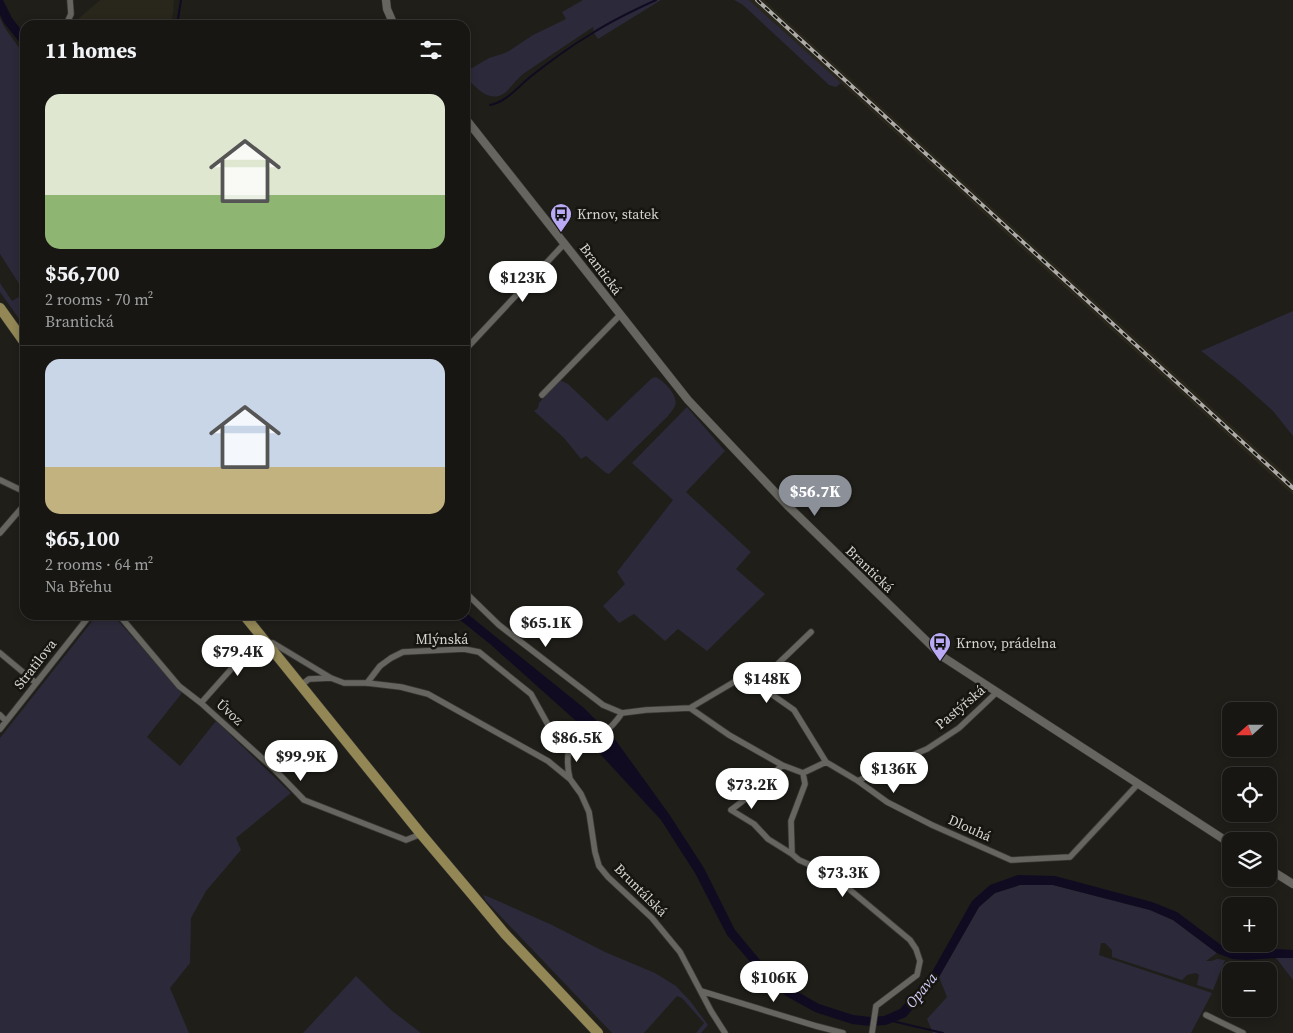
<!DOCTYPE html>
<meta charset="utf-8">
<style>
:root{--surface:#171613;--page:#201f1c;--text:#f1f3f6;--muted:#9e9fa0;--line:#363533;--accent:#8c9099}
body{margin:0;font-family:"Source Serif 4",serif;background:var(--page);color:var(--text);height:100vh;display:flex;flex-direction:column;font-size:19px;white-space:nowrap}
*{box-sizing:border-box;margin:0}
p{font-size:16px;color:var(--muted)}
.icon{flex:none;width:28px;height:28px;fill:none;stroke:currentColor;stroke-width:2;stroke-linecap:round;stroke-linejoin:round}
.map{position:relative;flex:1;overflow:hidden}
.panel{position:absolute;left:20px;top:20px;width:450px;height:600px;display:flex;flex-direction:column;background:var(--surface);border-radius:15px;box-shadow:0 2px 8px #0003,0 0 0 1px var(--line)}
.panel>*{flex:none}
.needle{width:32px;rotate:249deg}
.fabs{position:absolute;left:1222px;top:702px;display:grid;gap:10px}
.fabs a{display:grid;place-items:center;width:55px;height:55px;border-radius:10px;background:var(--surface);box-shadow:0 2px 8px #0003,0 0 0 1px var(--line);font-size:25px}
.price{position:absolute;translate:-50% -42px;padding:0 11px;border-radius:18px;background:#fff;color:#222;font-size:16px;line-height:32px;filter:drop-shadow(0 1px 2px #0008)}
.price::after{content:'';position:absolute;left:50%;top:30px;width:15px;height:11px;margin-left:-8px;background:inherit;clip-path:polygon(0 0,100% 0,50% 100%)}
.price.selected{background:var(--accent);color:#fff}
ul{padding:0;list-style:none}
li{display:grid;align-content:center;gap:10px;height:265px;padding:0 25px}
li+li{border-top:1px solid var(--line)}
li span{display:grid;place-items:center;height:155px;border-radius:15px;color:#555}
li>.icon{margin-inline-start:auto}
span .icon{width:90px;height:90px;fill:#fffc;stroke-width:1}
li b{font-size:21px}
h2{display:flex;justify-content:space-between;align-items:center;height:60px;padding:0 25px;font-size:21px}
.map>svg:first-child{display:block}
.built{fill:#29261b}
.green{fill:#2c293a}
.water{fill:#110b22}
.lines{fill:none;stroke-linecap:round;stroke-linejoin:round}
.stream{stroke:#110b22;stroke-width:2}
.minor-casing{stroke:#3a3935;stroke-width:7}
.tertiary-casing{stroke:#3a3935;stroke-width:9}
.primary-casing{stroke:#3a3935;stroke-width:11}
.minor{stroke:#67655f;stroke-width:5.5}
.tertiary{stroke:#67655f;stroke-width:8}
.primary{stroke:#938755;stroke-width:10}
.rail-casing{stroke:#adaca8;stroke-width:4}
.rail{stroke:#161510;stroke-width:2;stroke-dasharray:5.5;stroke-linecap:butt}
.labels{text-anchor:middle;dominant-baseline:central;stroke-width:5;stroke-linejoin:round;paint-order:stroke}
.poi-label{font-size:14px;fill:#d6d5d1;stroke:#161510;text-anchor:start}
.street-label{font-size:14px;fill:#d6d5d1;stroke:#161510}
.water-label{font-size:15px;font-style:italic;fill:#d2cbf6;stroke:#161510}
</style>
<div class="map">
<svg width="1293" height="1033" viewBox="0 0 1293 1033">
<rect width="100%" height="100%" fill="#1f1e19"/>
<!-- built -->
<path class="built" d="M100,0H174L173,13L170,25H71Z
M749,0H764L841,70L1293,481V495Z"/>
<!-- green -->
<path class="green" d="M583,0H661L598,39L594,33L593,27L523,74C517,79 509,90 503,94C488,103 475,86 465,77V72L489,58L502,54L509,51L533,35L566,19L562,12Z
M734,0H749L841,83L836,87L829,85L743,5Z
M0,18L5,28L25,56V293L0,254Z
M0,283L12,301L25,293V327L0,292Z
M1293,311V436L1273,411L1237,379L1196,347L1201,351Z
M656,377C664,381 679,396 675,406C673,410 670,413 668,416L609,474L606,473L586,456L581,459L564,438L534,411L538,408L539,403L560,380L568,384L607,421L652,378Z
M687,407L725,451L686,492L751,552L736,569L765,594L707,651L678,629L665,641L634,614L619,623L603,606L625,584L617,572L673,500L632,463Z
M97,615H113L182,693L147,737L180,766L216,721L291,793L236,838L241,850L206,891L191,918L190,963L170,988L189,1033H0V738Z
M1020,885H1053L1150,910L1173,920L1217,953L1206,961H1211L1217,959L1225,960L1213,990L1197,985L1199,975L1196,973L1187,975L1182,980L1112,957V950L1105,943H1101L1099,955L1212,993L1191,1033H933L927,1019L947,997L939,977L979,907L995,893Z
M483,895L489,897L550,924L605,952L655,973L676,986L691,1002L708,1025L701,1033H696L704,1023L682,998L677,996L644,1033H612L486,901Z
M1276,958H1293V980Z
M356,976L391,1010L421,1033H303Z"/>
<!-- water -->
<path class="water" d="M0,0H3L12,18L25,35V49L4,23L0,15Z
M465,612L584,708L614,738L669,814L704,868L735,930L765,966L791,988L819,1004L853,1015L870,1017L884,1016L900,1009L932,972L972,901L990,885L1018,875L1055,876L1152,902L1177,912L1221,945L1234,950L1246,951L1276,949L1293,950V958H1276L1246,960L1232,959L1217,953L1173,920L1150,910L1053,885H1020L995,893L979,907L939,977L906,1017L886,1025L870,1026L852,1024L815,1012L786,996L759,972L727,935L695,873L661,820L602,756L575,720L490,644L454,615H465Z"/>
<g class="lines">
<!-- stream -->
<path class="stream" d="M177,25L181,0
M490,105C506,102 518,87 530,77C549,62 571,46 591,34C611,21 634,10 656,0
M892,1021L943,1033"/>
<!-- minor casing -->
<g class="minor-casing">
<path id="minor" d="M66,25L71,14L70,0
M465,350L565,243
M542,395L620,315
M0,480L25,492
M0,533L25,504
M465,592L499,625L603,705L622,713L646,710L690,708L729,735L782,765L803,773L826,762L858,781L887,802L932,825L1011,860L1070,857L1138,784
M119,615L179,686L201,703L275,770L304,800L406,840L421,834
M0,653L36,683
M367,683L380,666L391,658L403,652L464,649L479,652L531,694L557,741L573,750C593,743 610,731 622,713
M757,684L811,632
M300,686L309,679L331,678
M201,703L233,667L265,642L273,643L331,678L344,683H367L401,687L428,694L548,761L570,779L581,794L589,812L595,852L599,866L608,877L652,918L680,952L711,1011L725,1033
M690,708L734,682L757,684L794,710L826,762
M0,715L6,721
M0,729L90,615
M569,748C567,759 567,768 570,779
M782,765L761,787L731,810L754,824L768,839L792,854
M803,773L805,784L791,821L792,854L799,860L831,874L910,940L916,949L920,961L917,975L876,1006L872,1033
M858,781L884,767L927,749L959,728L997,692
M701,991L816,1026L843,1033
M1206,1015L1243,1033"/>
</g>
<!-- tertiary casing -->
<g class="tertiary-casing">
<path id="tertiary" d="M386,0L387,9L394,25
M465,118L688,400L789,507L943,657L1231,844
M1269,869L1293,884"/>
</g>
<!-- primary casing -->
<g class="primary-casing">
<path id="primary" d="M0,308L25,343
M244,615L421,834L470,892L505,934L598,1033"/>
</g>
<!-- minor -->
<use href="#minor" class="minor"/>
<!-- tertiary -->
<use href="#tertiary" class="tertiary"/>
<!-- primary -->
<use href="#primary" class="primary"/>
<!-- rail casing -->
<g class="rail-casing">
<path id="rail" d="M757,0L1293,488"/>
</g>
<!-- rail -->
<use href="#rail" class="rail"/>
</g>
<!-- icons -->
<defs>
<g id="bus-pin" transform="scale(1.125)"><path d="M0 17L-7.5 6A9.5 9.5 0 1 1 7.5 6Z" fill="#baaaf6" stroke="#161510"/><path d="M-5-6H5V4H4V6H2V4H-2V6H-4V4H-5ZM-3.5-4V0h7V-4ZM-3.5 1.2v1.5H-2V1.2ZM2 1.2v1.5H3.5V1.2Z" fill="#111"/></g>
</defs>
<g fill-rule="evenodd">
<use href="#bus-pin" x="561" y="214"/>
<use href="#bus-pin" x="940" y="643"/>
</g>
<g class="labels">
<!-- poi labels -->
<g class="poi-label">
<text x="577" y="214">Krnov, statek</text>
<text x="956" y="643">Krnov, prádelna</text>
</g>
<!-- street labels -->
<g class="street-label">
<text transform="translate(601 269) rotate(53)">Brantická</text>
<text transform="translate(870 569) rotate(44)">Brantická</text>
<text x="442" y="639">Mlýnská</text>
<text transform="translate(35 664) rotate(-52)">Stratilova</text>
<text transform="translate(960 707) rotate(-40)">Pastýřská</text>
<text transform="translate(230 712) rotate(42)">Úvoz</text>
<text transform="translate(970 828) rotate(24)">Dlouhá</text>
<text transform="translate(641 890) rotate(45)">Bruntálská</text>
</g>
<!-- water labels -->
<g class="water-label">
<text transform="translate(921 990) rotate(-51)">Opava</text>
</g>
</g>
</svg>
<div class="fabs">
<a><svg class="needle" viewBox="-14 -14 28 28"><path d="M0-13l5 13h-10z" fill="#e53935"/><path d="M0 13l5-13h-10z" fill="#9e9fa0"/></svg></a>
<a><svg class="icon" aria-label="locate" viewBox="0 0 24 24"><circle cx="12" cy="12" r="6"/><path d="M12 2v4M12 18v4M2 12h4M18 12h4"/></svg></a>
<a><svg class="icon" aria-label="layers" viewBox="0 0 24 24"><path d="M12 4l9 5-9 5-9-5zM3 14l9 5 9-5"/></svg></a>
<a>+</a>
<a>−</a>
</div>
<b class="price" style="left:523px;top:303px">$123K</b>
<b class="price selected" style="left:815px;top:517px">$56.7K</b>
<b class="price" style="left:546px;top:648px">$65.1K</b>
<b class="price" style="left:238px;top:677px">$79.4K</b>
<b class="price" style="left:767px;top:704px">$148K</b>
<b class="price" style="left:577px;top:763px">$86.5K</b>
<b class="price" style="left:301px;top:782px">$99.9K</b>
<b class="price" style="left:894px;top:794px">$136K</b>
<b class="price" style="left:752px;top:810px">$73.2K</b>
<b class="price" style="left:843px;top:898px">$73.3K</b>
<b class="price" style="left:774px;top:1003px">$106K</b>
<section class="panel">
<h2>11 homes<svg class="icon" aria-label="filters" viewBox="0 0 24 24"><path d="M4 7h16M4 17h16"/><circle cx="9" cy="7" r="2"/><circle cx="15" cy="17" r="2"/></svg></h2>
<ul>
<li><span style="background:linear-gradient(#dfe7d0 65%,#8fb573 0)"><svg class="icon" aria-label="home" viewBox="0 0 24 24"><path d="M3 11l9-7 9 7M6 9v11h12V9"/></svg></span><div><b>$56,700</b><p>2 rooms · 70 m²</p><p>Brantická</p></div></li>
<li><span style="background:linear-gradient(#c9d6e8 70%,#c2b280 0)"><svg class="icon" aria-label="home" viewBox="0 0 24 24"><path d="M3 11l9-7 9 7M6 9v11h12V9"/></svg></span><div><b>$65,100</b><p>2 rooms · 64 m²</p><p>Na Břehu</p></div></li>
</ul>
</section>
</div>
